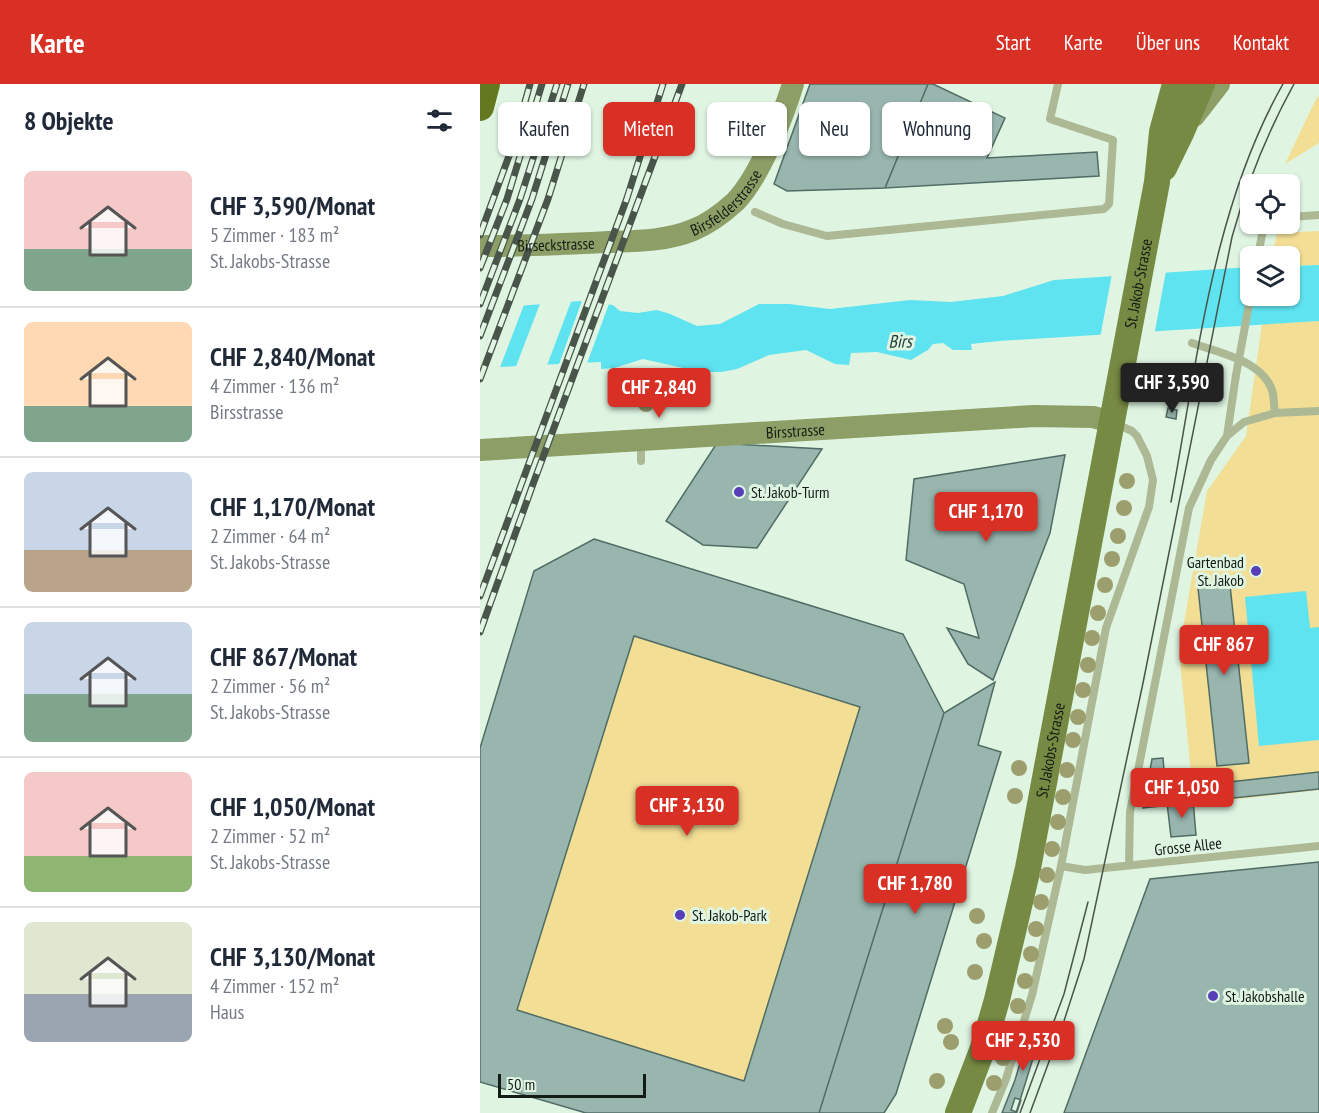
<!DOCTYPE html>
<html lang="de">
<meta charset="utf-8">
<style>
:root{--surface:#fff;--page:#f2f2f3;--text:#1f2937;--muted:#747a83;--line:#e0e1e3;--accent:#d93025}
body{margin:0;font-family:"PT Sans Narrow",sans-serif;background:var(--page);color:var(--text);height:100vh;display:flex;flex-direction:column;font-size:22px;white-space:nowrap}
*{box-sizing:border-box;margin:0}
p{font-size:20px;color:var(--muted)}
.icon{flex:none;width:33px;height:33px;fill:none;stroke:currentColor;stroke-width:2;stroke-linecap:round;stroke-linejoin:round}
.map{position:relative;flex:1;overflow:hidden}
.drawer{display:flex;flex-direction:column;background:var(--surface);width:480px}
.drawer>*{flex:none}
.hud{position:absolute;left:18px;top:18px;width:570px;height:54px;display:flex;gap:12px}
.fabs{position:absolute;left:760px;top:90px;display:grid;gap:12px}
.fabs a{display:grid;place-items:center;width:60px;height:60px;border-radius:9px;background:var(--surface);box-shadow:0 2px 4px #0004;font-size:30px}
.scale{position:absolute;left:18px;bottom:15px;width:148px;box-sizing:border-box;padding-left:6px;border:3px solid #131b14;border-top:0;font-size:16px;line-height:21px;white-space:nowrap;color:#131b14;-webkit-text-stroke:4px #dff5e2;paint-order:stroke}
.price{position:absolute;translate:-50% -51px;padding:0 14px;border-radius:6px;background:var(--accent);color:#fff;font-size:20px;line-height:39px;filter:drop-shadow(0 2px 3px #0008)}
.price::after{content:'';position:absolute;left:50%;top:36px;width:18px;height:14px;margin-left:-9px;background:inherit;clip-path:polygon(0 0,100% 0,50% 100%)}
.price.active{background:#222;color:#fff}
ul{padding:0;list-style:none}
li{display:flex;align-items:center;gap:18px;height:150px;padding:0 24px}
li+li{border-top:2px solid var(--line)}
li span{display:grid;place-items:center;flex:none;width:168px;height:120px;border-radius:9px;color:#555}
li>.icon{margin-inline-start:auto}
span .icon{width:72px;height:72px;fill:#fffc;stroke-width:1}
li b{font-size:26px}
h2{display:flex;justify-content:space-between;align-items:center;height:72px;padding:0 24px;font-size:26px}
.tag{padding:0 21px;border-radius:9px;background:var(--surface);box-shadow:0 2px 4px #0004;font-size:21px;line-height:54px}
.tag.active{background:var(--accent);color:#fff}
header{display:flex;align-items:center;gap:36px;box-sizing:border-box;height:84px;padding:0 30px;background:var(--accent);color:#fff}
header strong{font-size:28px}
nav{display:flex;gap:33px;margin-inline-start:auto;font-size:21px}
main{display:flex;flex:1;min-height:0}
.map>svg:first-child{display:block}
.green{fill:#f3de95}
.water{fill:#5fe3f0}
.pier{fill:#dff5e2}
.building{fill:#98b6ae;stroke:#506c65;stroke-width:1.5;fill-rule:evenodd}
.lines{fill:none;stroke-linecap:round;stroke-linejoin:round}
.lane{stroke:#adb994;stroke-width:8}
.secondary{stroke:#8d9e66;stroke-width:22}
.primary{stroke:#778a43;stroke-width:26}
.highway{stroke:#64791f;stroke-width:28}
.tram{stroke:#49544a;stroke-width:1.5}
.rail-casing{stroke:#49544a;stroke-width:7}
.rail{stroke:#dff5e2;stroke-width:4.5;stroke-dasharray:14;stroke-linecap:butt}
.lane-bridge{stroke:#adb994;stroke-width:8}
.tree{fill:#9d9e6d}
.poi-dot{fill:#573fb7;stroke:#dff5e2;stroke-width:2}
.labels{text-anchor:middle;dominant-baseline:central;stroke-width:6;stroke-linejoin:round;paint-order:stroke}
.street-label{font-size:16px;fill:#131b14;stroke:#dff5e2}
.poi-label{font-size:16px;fill:#131b14;stroke:#dff5e2;text-anchor:start}
.water-label{font-size:18px;font-style:italic;fill:#22393b;stroke:#dff5e2}
</style>
<header>
<strong>Karte</strong>
<nav><a>Start</a><a>Karte</a><a>Über uns</a><a>Kontakt</a></nav>
</header>
<main>
<section class="drawer">
<h2>8 Objekte<svg class="icon" aria-label="filters" viewBox="0 0 24 24"><path d="M4 7h16M4 17h16"/><circle cx="9" cy="7" r="2"/><circle cx="15" cy="17" r="2"/></svg></h2>
<ul>
<li><span style="background:linear-gradient(#f6c9c9 65%,#7fa58c 0)"><svg class="icon" aria-label="home" viewBox="0 0 24 24"><path d="M3 11l9-7 9 7M6 9v11h12V9"/></svg></span><div><b>CHF 3,590/Monat</b><p>5 Zimmer · 183 m²</p><p>St. Jakobs-Strasse</p></div></li>
<li><span style="background:linear-gradient(#ffd9b3 70%,#7fa58c 0)"><svg class="icon" aria-label="home" viewBox="0 0 24 24"><path d="M3 11l9-7 9 7M6 9v11h12V9"/></svg></span><div><b>CHF 2,840/Monat</b><p>4 Zimmer · 136 m²</p><p>Birsstrasse</p></div></li>
<li><span style="background:linear-gradient(#c9d6e8 65%,#b9a48a 0)"><svg class="icon" aria-label="home" viewBox="0 0 24 24"><path d="M3 11l9-7 9 7M6 9v11h12V9"/></svg></span><div><b>CHF 1,170/Monat</b><p>2 Zimmer · 64 m²</p><p>St. Jakobs-Strasse</p></div></li>
<li><span style="background:linear-gradient(#c9d6e8 60%,#7fa58c 0)"><svg class="icon" aria-label="home" viewBox="0 0 24 24"><path d="M3 11l9-7 9 7M6 9v11h12V9"/></svg></span><div><b>CHF 867/Monat</b><p>2 Zimmer · 56 m²</p><p>St. Jakobs-Strasse</p></div></li>
<li><span style="background:linear-gradient(#f6c9c9 70%,#8fb573 0)"><svg class="icon" aria-label="home" viewBox="0 0 24 24"><path d="M3 11l9-7 9 7M6 9v11h12V9"/></svg></span><div><b>CHF 1,050/Monat</b><p>2 Zimmer · 52 m²</p><p>St. Jakobs-Strasse</p></div></li>
<li><span style="background:linear-gradient(#dfe7d0 60%,#9aa5b1 0)"><svg class="icon" aria-label="home" viewBox="0 0 24 24"><path d="M3 11l9-7 9 7M6 9v11h12V9"/></svg></span><div><b>CHF 3,130/Monat</b><p>4 Zimmer · 152 m²</p><p>Haus</p></div></li>
</ul>
</section>
<div class="map">
<svg width="839" height="1029" viewBox="0 0 839 1029">
<rect width="100%" height="100%" fill="#dff5e2"/>
<!-- green -->
<path class="green" d="M839,11V59L805,80L835,17Z
M839,147V181L810,182V172H792L797,149Z
M839,237V706L714,720L699,567L727,407L766,352L782,240Z
M114,455L423,550L464,629L339,1029H106L0,998V664L54,487Z"/>
<!-- water -->
<path class="water" d="M839,181V237L519,257L491,260L492,266H473L463,259L453,260L448,266L431,276L397,268L371,269L369,281L355,280L326,266L289,271L257,285L241,288H221L163,275L134,284L121,285V278L0,284V225L101,217L133,221L140,227L158,229L177,226L190,230L217,242L240,240L279,220H309L350,225L430,216L471,218L523,212L574,196L771,183V212H810V182Z
M826,507L830,544L839,543V656L779,662L765,513Z"/>
<!-- pier -->
<path class="pier" d="M686,187L674,252L620,254L632,190Z
M103,214L130,217L106,282L78,283Z
M92,215L66,284L35,285L61,217Z
M45,218L19,286L0,287V222Z"/>
<!-- building -->
<path class="building" d="M330,0H448L405,104L307,107L294,100Z
M448,0H453L525,34L507,74L617,68L619,92L405,104Z
M688,324L697,326L696,335L686,333Z
M237,359L342,365L277,464L223,461L186,437Z
M585,371L570,449L513,596L488,580L467,544L499,554L484,500L426,476L434,395Z
M114,455L423,550L464,629L339,1029H106L0,998V664L54,487ZM154,552L380,623L264,997L37,926Z
M750,501L769,679L737,682L718,504Z
M515,598L498,661L521,668L416,1010L404,1029H339L464,629Z
M683,674L685,698H679L681,722L663,724L672,675Z
M839,688V705L715,718L713,702Z
M713,716L716,751L691,753L687,719Z
M839,778V1029H584L670,795Z
M554,943L559,946L560,952L536,1029H522L535,996L550,945Z
M535,1014L541,1016L537,1028L531,1026Z"/>
<g class="lines">
<!-- lane -->
<path class="lane" d="M275,128L303,140L347,152L624,125L629,120L633,56L570,35L578,0
M810,133L839,131
M778,172L784,140
M712,259C739,269 786,277 793,310C794,316 794,323 795,329
M747,352L764,338L795,329L839,327
M161,358V377
M649,781L650,728L709,424L731,376L747,352L756,291
M581,782L605,786L839,762
M512,1029L526,995L552,911L581,782L626,544L669,423L673,396L667,372L657,352L652,347L636,340"/>
<!-- secondary -->
<g class="secondary">
<path d="M714,32L739,0"/>
<path id="s1" d="M0,162C43,162 85,160 128,158C156,157 187,157 213,146C228,140 243,129 255,118C279,94 303,33 313,0"/>
<path id="s2" d="M0,366L554,332L613,333L632,338"/>
</g>
<!-- primary -->
<g class="primary">
<path d="M684,84L702,47L722,0"/>
<path id="s3" d="M478,1029L503,964L517,916L548,784L677,98L682,48L695,0"/>
</g>
<!-- highway -->
<path class="highway" d="M0,23L6,0"/>
<!-- tram -->
<path class="tram" d="M691,418C717,280 732,125 803,0
M540,1029L584,910L608,818
M550,1029L584,937L604,875L663,599L752,153C767,99 787,49 814,0"/>
<!-- rail casing -->
<g class="rail-casing">
<path id="rail" d="M0,151L33,61L50,0
M0,184L27,115L62,0
M0,220L40,115L77,0
M0,252L52,115L88,0
M0,295L68,115L104,0
M0,512L147,114L183,0
M0,548L53,400L202,0"/>
</g>
<!-- rail -->
<use href="#rail" class="rail"/>
<!-- lane-bridge -->
<path class="lane-bridge" d="M756,291L771,210"/>
</g>
<!-- trees -->
<g class="tree">
<circle cx="166" cy="320" r="8"/>
<circle cx="647" cy="397" r="8"/>
<circle cx="644" cy="424" r="8"/>
<circle cx="638" cy="452" r="8"/>
<circle cx="632" cy="475" r="8"/>
<circle cx="625" cy="501" r="8"/>
<circle cx="618" cy="529" r="8"/>
<circle cx="612" cy="554" r="8"/>
<circle cx="608" cy="581" r="8"/>
<circle cx="603" cy="606" r="8"/>
<circle cx="598" cy="633" r="8"/>
<circle cx="593" cy="656" r="8"/>
<circle cx="539" cy="684" r="8"/>
<circle cx="587" cy="686" r="8"/>
<circle cx="535" cy="712" r="8"/>
<circle cx="583" cy="713" r="8"/>
<circle cx="578" cy="738" r="8"/>
<circle cx="572" cy="765" r="8"/>
<circle cx="567" cy="791" r="8"/>
<circle cx="561" cy="818" r="8"/>
<circle cx="497" cy="832" r="8"/>
<circle cx="556" cy="845" r="8"/>
<circle cx="504" cy="857" r="8"/>
<circle cx="551" cy="870" r="8"/>
<circle cx="495" cy="888" r="8"/>
<circle cx="545" cy="897" r="8"/>
<circle cx="538" cy="922" r="8"/>
<circle cx="465" cy="942" r="8"/>
<circle cx="531" cy="948" r="8"/>
<circle cx="471" cy="958" r="8"/>
<circle cx="523" cy="974" r="8"/>
<circle cx="457" cy="997" r="8"/>
<circle cx="514" cy="999" r="8"/>
</g>
<!-- markers -->
<g class="poi-dot">
<circle cx="259" cy="408" r="6"/>
<circle cx="776" cy="487" r="6"/>
<circle cx="200" cy="831" r="6"/>
<circle cx="733" cy="912" r="6"/>
</g>
<g class="labels">
<!-- street labels -->
<g class="street-label">
<text stroke="none"><textPath href="#s1" startOffset="258">Birsfelderstrasse</textPath></text>
<text stroke="none"><textPath href="#s1" startOffset="76">Birseckstrasse</textPath></text>
<text stroke="none"><textPath href="#s3" startOffset="850">St. Jakob-Strasse</textPath></text>
<text stroke="none"><textPath href="#s2" startOffset="316">Birsstrasse</textPath></text>
<text stroke="none"><textPath href="#s3" startOffset="375">St. Jakobs-Strasse</textPath></text>
<text transform="translate(708 762) rotate(-6)">Grosse Allee</text>
</g>
<!-- poi labels -->
<g class="poi-label">
<text x="271" y="408">St. Jakob-Turm</text>
<text x="764" y="478" text-anchor="end">Gartenbad<tspan x="764" dy="18">St. Jakob</tspan></text>
<text x="212" y="831">St. Jakob-Park</text>
<text x="745" y="912">St. Jakobshalle</text>
</g>
<!-- water labels -->
<g class="water-label">
<text transform="translate(420 257) rotate(-1)">Birs</text>
</g>
</g>
</svg>
<div class="fabs">
<a><svg class="icon" aria-label="locate" viewBox="0 0 24 24"><circle cx="12" cy="12" r="6"/><path d="M12 2v4M12 18v4M2 12h4M18 12h4"/></svg></a>
<a><svg class="icon" aria-label="layers" viewBox="0 0 24 24"><path d="M12 4l9 5-9 5-9-5zM3 14l9 5 9-5"/></svg></a>
</div>
<div class="scale">50 m</div>
<b class="price active" style="left:692px;top:330px">CHF 3,590</b>
<b class="price" style="left:179px;top:335px">CHF 2,840</b>
<b class="price" style="left:506px;top:459px">CHF 1,170</b>
<b class="price" style="left:744px;top:592px">CHF 867</b>
<b class="price" style="left:702px;top:735px">CHF 1,050</b>
<b class="price" style="left:207px;top:753px">CHF 3,130</b>
<b class="price" style="left:435px;top:831px">CHF 1,780</b>
<b class="price" style="left:543px;top:988px">CHF 2,530</b>
<div class="hud">
<a class="tag">Kaufen</a>
<a class="tag active">Mieten</a>
<a class="tag">Filter</a>
<a class="tag">Neu</a>
<a class="tag">Wohnung</a>
</div>
</div>
</main>
